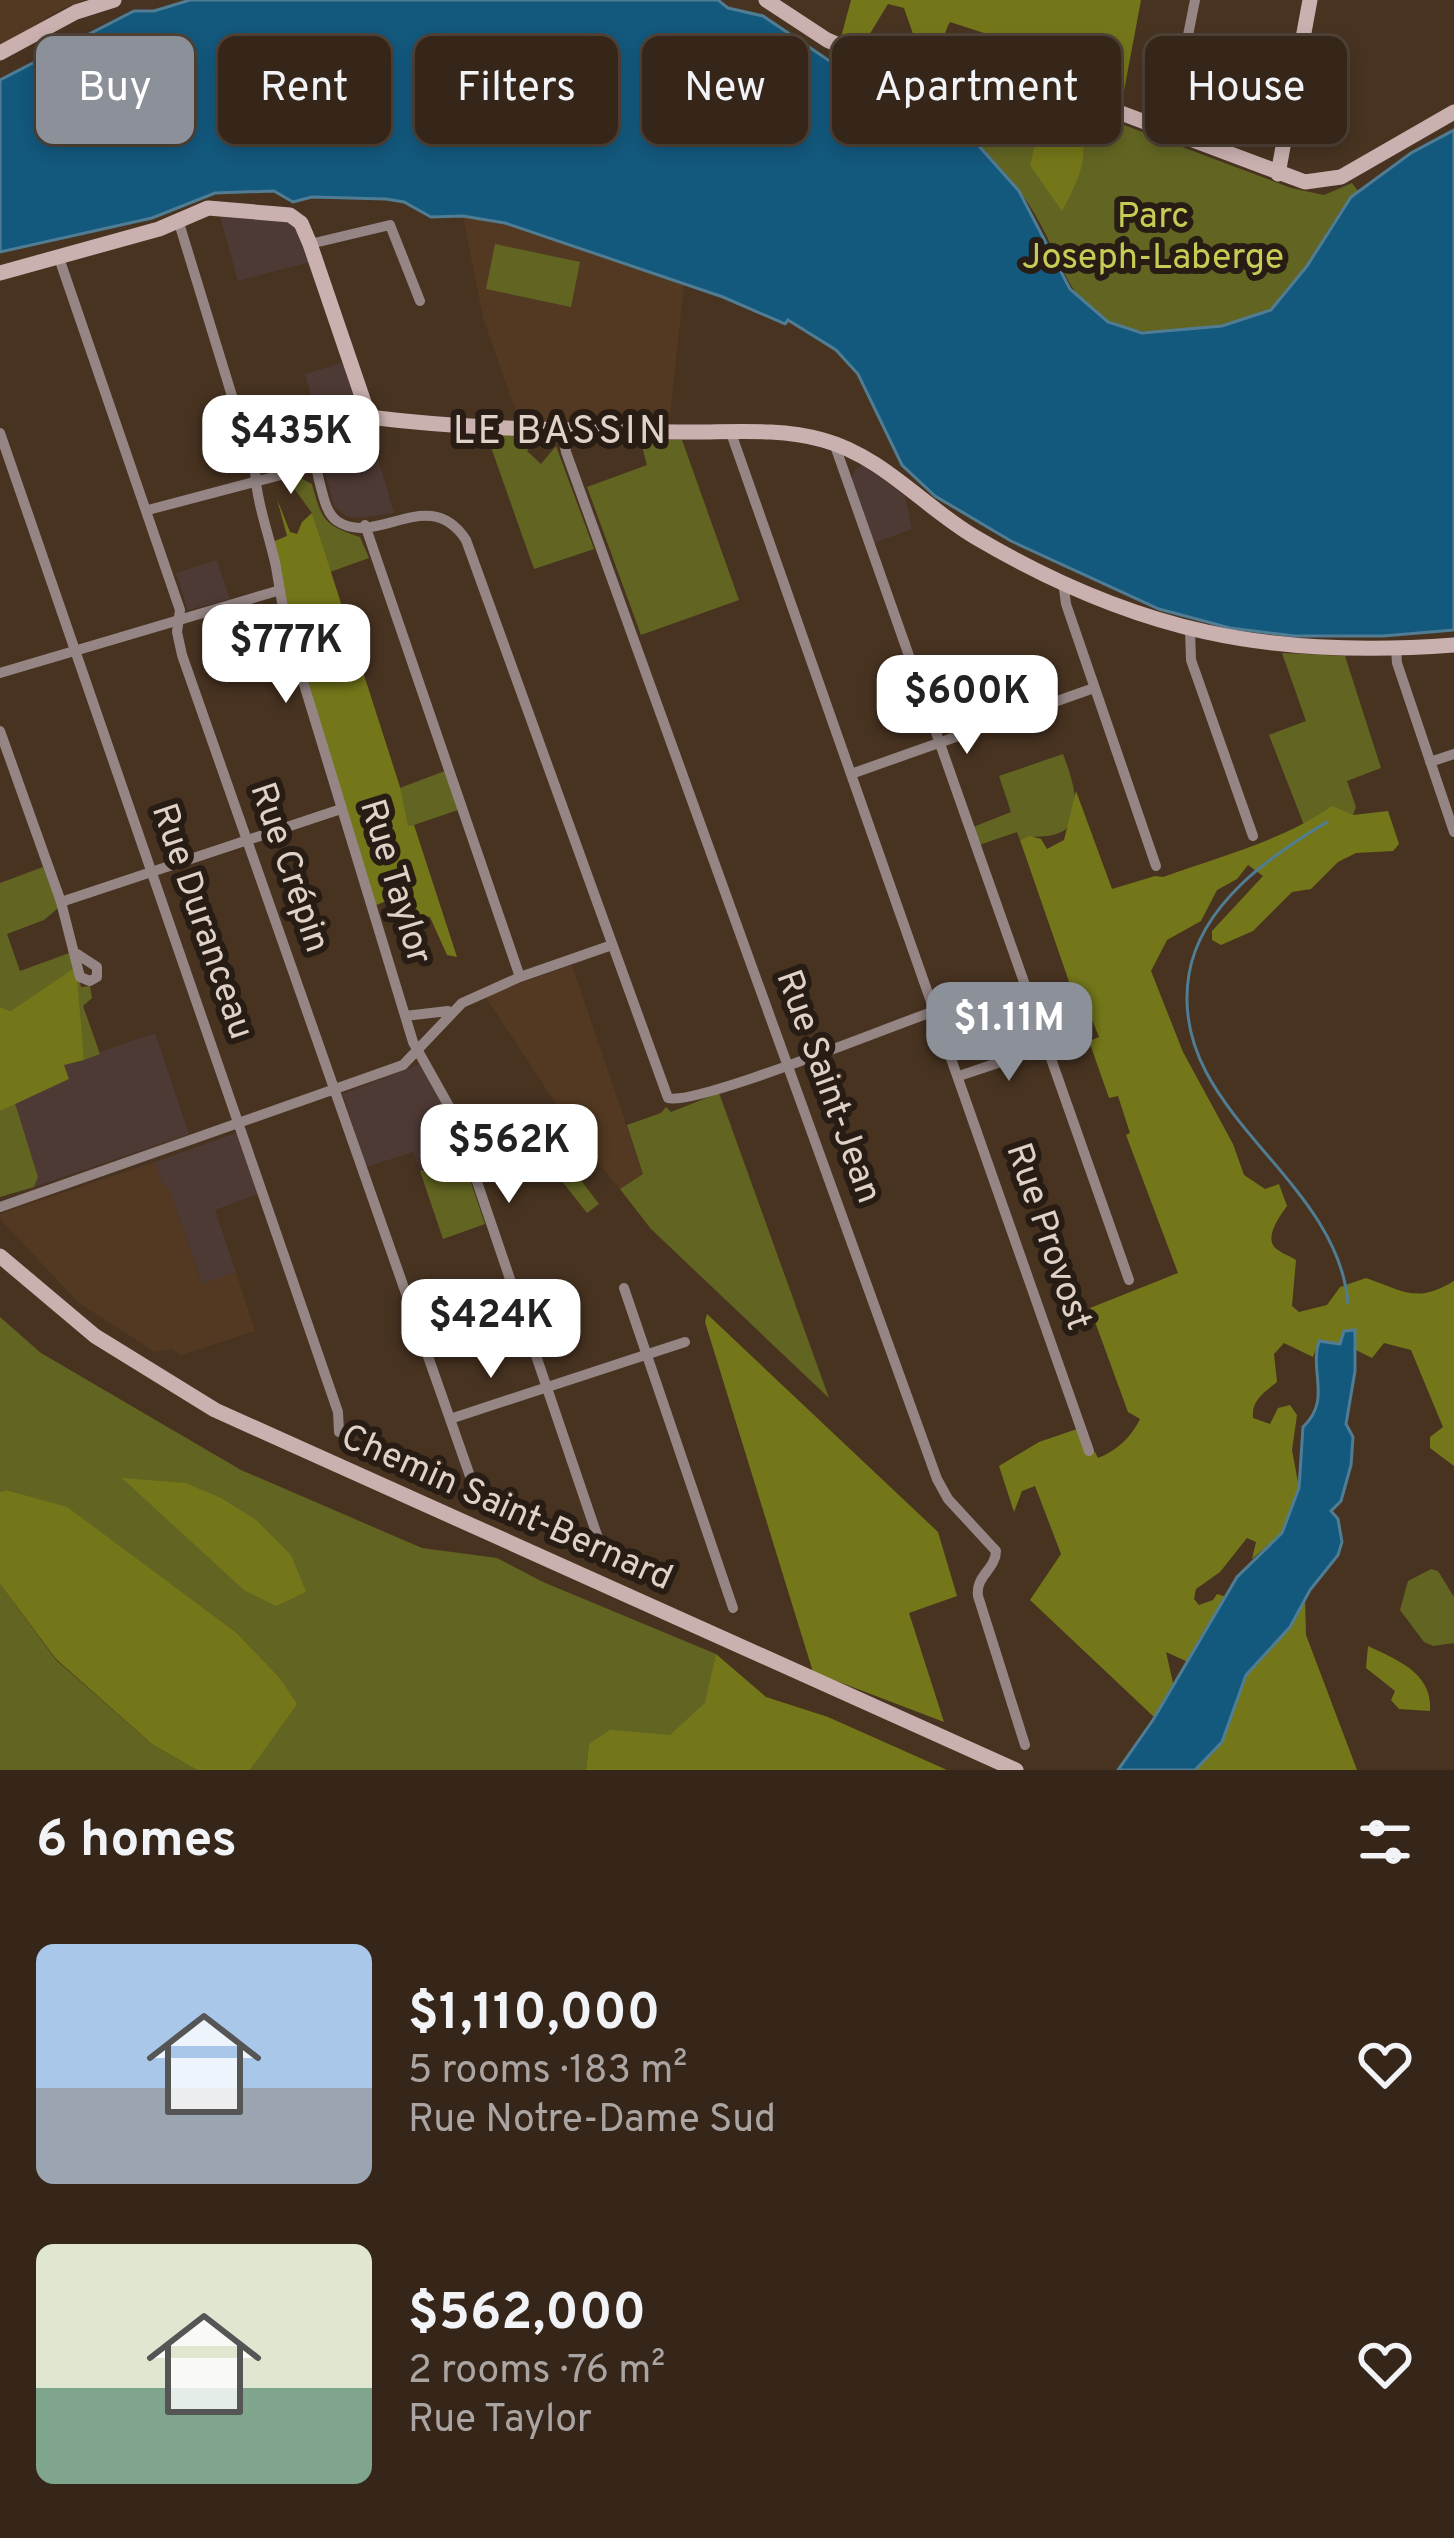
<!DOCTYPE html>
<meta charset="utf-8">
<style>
:root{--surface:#362619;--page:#3d2e22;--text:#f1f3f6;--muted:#aaa5a2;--line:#504338;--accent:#8c9099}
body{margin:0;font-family:Overpass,sans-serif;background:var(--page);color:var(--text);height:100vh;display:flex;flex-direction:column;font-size:45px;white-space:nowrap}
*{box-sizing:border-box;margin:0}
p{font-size:39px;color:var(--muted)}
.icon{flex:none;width:66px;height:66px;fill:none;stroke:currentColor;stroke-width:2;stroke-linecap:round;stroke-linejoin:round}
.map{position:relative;height:1770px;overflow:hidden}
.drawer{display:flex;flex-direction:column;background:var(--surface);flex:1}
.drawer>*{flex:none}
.banner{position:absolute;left:36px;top:36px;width:1383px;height:108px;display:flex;gap:24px}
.price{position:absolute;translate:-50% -102px;padding:0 27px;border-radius:24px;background:#fff;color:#222;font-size:39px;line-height:78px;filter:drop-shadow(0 3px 6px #0008)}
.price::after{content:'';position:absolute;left:50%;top:72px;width:36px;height:27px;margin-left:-18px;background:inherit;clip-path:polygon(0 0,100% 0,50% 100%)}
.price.active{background:var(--accent);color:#fff}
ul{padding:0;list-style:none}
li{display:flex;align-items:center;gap:36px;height:300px;padding:0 36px}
li span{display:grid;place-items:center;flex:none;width:336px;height:240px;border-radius:18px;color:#555}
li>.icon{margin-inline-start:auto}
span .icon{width:144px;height:144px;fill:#fffc;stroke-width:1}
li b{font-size:51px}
h2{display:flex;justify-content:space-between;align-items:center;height:144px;padding:0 36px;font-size:51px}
.chip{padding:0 42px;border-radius:18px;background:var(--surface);box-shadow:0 6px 18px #0003,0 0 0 3px var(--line);font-size:42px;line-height:108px}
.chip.active{background:var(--accent);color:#fff}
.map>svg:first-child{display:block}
.commercial{fill:#4e3a35}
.built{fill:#533921}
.green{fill:#626522}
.forest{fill:#747719}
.water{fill:#13587d;stroke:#507d93;stroke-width:3}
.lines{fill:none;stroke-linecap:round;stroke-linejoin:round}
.stream{stroke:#507d93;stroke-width:3}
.street{stroke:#958685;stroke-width:10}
.secondary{stroke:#cab1b0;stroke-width:15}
.labels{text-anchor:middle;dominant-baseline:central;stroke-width:12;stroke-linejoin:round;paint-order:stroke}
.park-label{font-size:36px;fill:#c7cc55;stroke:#271d15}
.street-label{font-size:36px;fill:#e0d2c7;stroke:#271d15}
.neighbourhood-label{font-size:39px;letter-spacing:3px;fill:#e0d2c7;stroke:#271d15}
</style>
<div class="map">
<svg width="1454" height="1770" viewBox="0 0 1454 1770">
<rect width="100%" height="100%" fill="#483321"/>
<!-- commercial -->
<path class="commercial" d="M220,216L282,219L297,227L310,262L238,281Z
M348,361L358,406L324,421L316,413L305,374Z
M354,425H368L394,513L358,518L346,516L334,506L320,454L322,444L335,431Z
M863,465L905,496L912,529L871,544L851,481L855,469Z
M217,560L230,599L188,610L176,573Z
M155,1033L189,1134L34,1187L38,1177L15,1103L69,1079L63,1065Z
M420,1064L443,1105L462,1156L420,1171L413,1152L366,1167L343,1094Z
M236,1133L260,1193L215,1210L236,1272L203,1285L168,1186L162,1185L155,1162Z"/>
<!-- built -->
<path class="built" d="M0,0H85L61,9L0,46Z
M463,216L505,223L684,284L669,426L519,420L483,318Z
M572,965L643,1174L620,1189L584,1146L485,996Z
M155,1162L162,1185L168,1186L202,1284L236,1272L255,1331L181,1355L172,1349L155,1352L79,1303L0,1219V1214Z"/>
<!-- green -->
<path class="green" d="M934,86L980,100L1116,122L1291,188L1324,195L1352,183L1358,191C1322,224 1312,280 1271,309C1250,325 1217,327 1192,330C1059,344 1079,272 1019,190C997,161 968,136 945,108L932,98Z
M495,244L580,262L571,307L486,289Z
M486,433L541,436L527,451L541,464L556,446L594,549L534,569Z
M640,439L682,440L739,600L641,635L587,487L647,465Z
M299,477L312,484C322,521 324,525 360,537L369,558L330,572L312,513L288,480Z
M1282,653L1345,656L1381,768L1347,781L1356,807L1353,815L1304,825L1269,735L1306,721Z
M1063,754C1071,775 1088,822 1059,833C1045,839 1033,834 1020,840L1017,832L979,845L973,827L1011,812L999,776Z
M445,771L458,810L408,827L397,789Z
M43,867L58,908L44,920L7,934L20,971L72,952L81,987L90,986L92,998L83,1006L100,1054L84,1060L76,986L11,1011L0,1007V883Z
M719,1093L829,1398L651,1229L620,1189L643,1174L627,1125L661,1113L666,1107L671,1112Z
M15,1103L38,1177L34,1187L0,1197V1111Z
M527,1109L599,1204L587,1213L539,1152L532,1157L507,1124Z
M462,1156L485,1224L443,1239L420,1171Z
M0,1317L41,1353L241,1470L422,1548L497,1558L543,1582L716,1654L706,1703L670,1736L589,1744L586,1770H250L296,1704L280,1678L237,1633L67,1508L8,1490L0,1492Z
M1431,1569L1438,1571L1454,1597V1643L1433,1646L1424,1642L1400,1610L1408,1581Z
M0,1584L56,1660L153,1745L197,1770H0Z"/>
<!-- forest -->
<path class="forest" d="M851,0H1141L1124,91L1114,89L1112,101L988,83L1004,49L990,35L950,22C936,45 950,75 908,65L913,34L904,8L888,4L860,50L840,41Z
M1062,119C1101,137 1078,181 1062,211L1030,165L1039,127Z
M277,499L290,532L297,534L302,522L312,513L400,787L408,826L414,825L457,957L447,955L430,917L417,915L408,892L374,906L282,591V571L272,542L287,536Z
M1076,791L1112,889L1155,876L1163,877C1221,856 1282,841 1332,806L1353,815L1388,811L1399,844L1393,851L1356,853L1338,862L1311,889L1292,892L1253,931L1221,945L1212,940V931L1263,876L1248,865L1237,879L1217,890L1201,921L1167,940L1151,971L1183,1052L1233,1144L1244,1175L1265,1189L1279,1184L1287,1206C1279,1217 1262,1240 1278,1250C1283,1254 1290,1256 1296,1260L1292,1306L1299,1312L1327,1305L1340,1287L1366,1278C1404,1291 1416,1304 1454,1281V1466L1430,1448V1437L1443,1427L1411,1350L1384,1343L1372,1358L1354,1349V1330L1340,1344L1319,1341L1313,1357L1284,1343L1274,1354L1277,1382C1265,1392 1251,1400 1253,1418L1270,1424L1278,1408L1290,1405L1297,1415L1292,1450L1299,1488L1282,1533L1252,1559L1256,1542L1247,1538L1220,1572L1196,1589L1194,1599L1199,1605L1213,1600L1217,1594L1227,1597L1188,1662L1166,1652L1173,1683L1154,1717L1030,1600L1061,1554L1035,1486L1022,1491L1014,1512L999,1466L1039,1442L1077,1429L1086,1454L1095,1452L1098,1458C1117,1451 1132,1436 1140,1419L1128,1412L1090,1308L1178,1273L1126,1135L1130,1133L1118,1096L1109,1098L1089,1041L1099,1037L1092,1020L1083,1022L1020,840L1030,836L1041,839L1047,849L1064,840Z
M76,967L84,1060L64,1065L69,1079L0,1111V1007L11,1011Z
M707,1314L938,1532L957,1596L909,1613L944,1722L813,1672L705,1322Z
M122,1478L185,1483L221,1498L256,1520L291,1555L306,1592L276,1606L244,1590Z
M7,1490L67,1507L237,1633L280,1678L297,1704L250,1770H197L153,1745L56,1659L0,1584V1492Z
M1305,1599L1306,1635L1357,1770H1195L1222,1742L1246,1675L1290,1627Z
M1368,1646C1397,1660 1433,1673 1430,1711L1399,1709L1391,1700L1395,1691L1366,1668Z
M716,1654L766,1697L828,1717L947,1770H586L589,1744L610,1730L670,1735L705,1703Z"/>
<!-- water -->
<path class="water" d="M190,0H718L728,8L763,16L840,68L867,80L918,92L945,108L1019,191L1070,289L1108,322L1142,333L1222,326L1271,310L1307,266L1351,197L1411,153L1454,130V630L1383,636H1295L1230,628L1159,609L1011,541L935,496L902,465L858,374L836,350L788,320L785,324L723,297L505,223L463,216L431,217L404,202L386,199L312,197L293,202L274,191L215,193L152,218L0,252V80L134,11H154Z
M1355,1330V1371L1346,1424L1353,1437L1351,1465L1341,1501L1331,1511L1338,1519L1342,1542L1338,1555L1310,1590L1290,1627L1246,1675L1222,1742L1195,1770H1118L1153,1720L1237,1577L1282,1533L1299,1488L1303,1427C1332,1400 1309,1371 1319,1341L1340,1344L1344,1331Z"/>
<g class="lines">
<!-- stream -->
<path class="stream" d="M1327,822C1270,856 1201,904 1189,974C1166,1111 1337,1174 1348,1303"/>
<!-- street -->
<path class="street" d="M1169,131L1195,0
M179,223L255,471C257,505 269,534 276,567C280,590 283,612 289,635L413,1042L455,1117L600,1544
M310,244L390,225L420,301
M59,258L180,610L177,632L182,655L477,1496
M369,417C312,415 308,440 321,488C324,499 327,514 337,521C377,548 429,483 466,540L668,1098C696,1106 893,1025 935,1011
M562,430L566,452L937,1479L948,1499L996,1551C996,1569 975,1576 978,1596L1025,1745
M0,433L338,1412L339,1432
M731,433L1089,1451
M834,443L1129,1280
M148,510L315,466
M365,525L520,977
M1063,581L1066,604L1156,866
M1190,630L1191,660L1253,836
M1396,649L1397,663L1454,832
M0,673L277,591
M0,731L61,902L80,977L90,981L97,977V967L77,954
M1430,762L1454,754
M851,774L1094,688
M61,902L341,809
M405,1016L448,1011
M959,1076L1045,1047
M0,1207L403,1065L462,1003L520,977L612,945
M624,1288L733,1608
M450,1419L685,1342"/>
<!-- secondary -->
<path class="secondary" d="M766,0L827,40L876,61L976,87L1121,113L1305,182L1341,177L1454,112
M0,53L76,12L114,0
M1278,174L1310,0
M0,273L159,229L208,208L290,215L301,223L310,244L369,417C471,430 575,430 678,432C726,433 776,427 823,440C882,456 924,507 975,537C1136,632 1270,659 1454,645
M0,1256L95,1336L215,1410L1016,1770"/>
</g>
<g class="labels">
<!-- park labels -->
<g class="park-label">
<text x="1153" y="218">Parc<tspan x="1153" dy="41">Joseph-Laberge</tspan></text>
</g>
<!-- street labels -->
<g class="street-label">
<text transform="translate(288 868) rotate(71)">Rue Crépin</text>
<text transform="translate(394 882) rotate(73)">Rue Taylor</text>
<text transform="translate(201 922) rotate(71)">Rue Duranceau</text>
<text transform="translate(827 1087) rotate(70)">Rue Saint-Jean</text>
<text transform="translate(1047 1237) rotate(71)">Rue Provost</text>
<text transform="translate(506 1509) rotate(24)">Chemin Saint-Bernard</text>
</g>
<!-- neighbourhood labels -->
<g class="neighbourhood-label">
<text x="561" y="433">LE BASSIN</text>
</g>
</g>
</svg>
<b class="price" style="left:291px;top:497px">$435K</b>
<b class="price" style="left:286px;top:706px">$777K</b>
<b class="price" style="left:967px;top:757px">$600K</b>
<b class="price active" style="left:1009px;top:1084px">$1.11M</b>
<b class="price" style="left:509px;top:1206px">$562K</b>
<b class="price" style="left:491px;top:1381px">$424K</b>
<div class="banner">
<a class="chip active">Buy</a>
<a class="chip">Rent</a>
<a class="chip">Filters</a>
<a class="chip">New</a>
<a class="chip">Apartment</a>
<a class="chip">House</a>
</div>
</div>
<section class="drawer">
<h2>6 homes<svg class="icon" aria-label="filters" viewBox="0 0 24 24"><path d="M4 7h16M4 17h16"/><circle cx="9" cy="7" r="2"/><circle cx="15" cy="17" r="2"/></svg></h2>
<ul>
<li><span style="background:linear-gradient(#a9c7e8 60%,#9aa5b1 0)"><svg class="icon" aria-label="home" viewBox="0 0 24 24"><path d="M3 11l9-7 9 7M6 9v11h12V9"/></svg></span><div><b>$1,110,000</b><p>5 rooms · 183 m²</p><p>Rue Notre-Dame Sud</p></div><svg class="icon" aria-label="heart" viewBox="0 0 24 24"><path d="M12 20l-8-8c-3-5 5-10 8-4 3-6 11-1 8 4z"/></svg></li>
<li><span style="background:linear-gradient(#dfe7d0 60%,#7fa58c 0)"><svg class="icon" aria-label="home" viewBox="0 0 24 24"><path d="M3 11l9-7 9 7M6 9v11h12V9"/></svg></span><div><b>$562,000</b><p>2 rooms · 76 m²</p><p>Rue Taylor</p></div><svg class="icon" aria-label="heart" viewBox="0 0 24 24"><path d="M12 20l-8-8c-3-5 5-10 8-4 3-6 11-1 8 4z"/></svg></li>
</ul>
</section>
